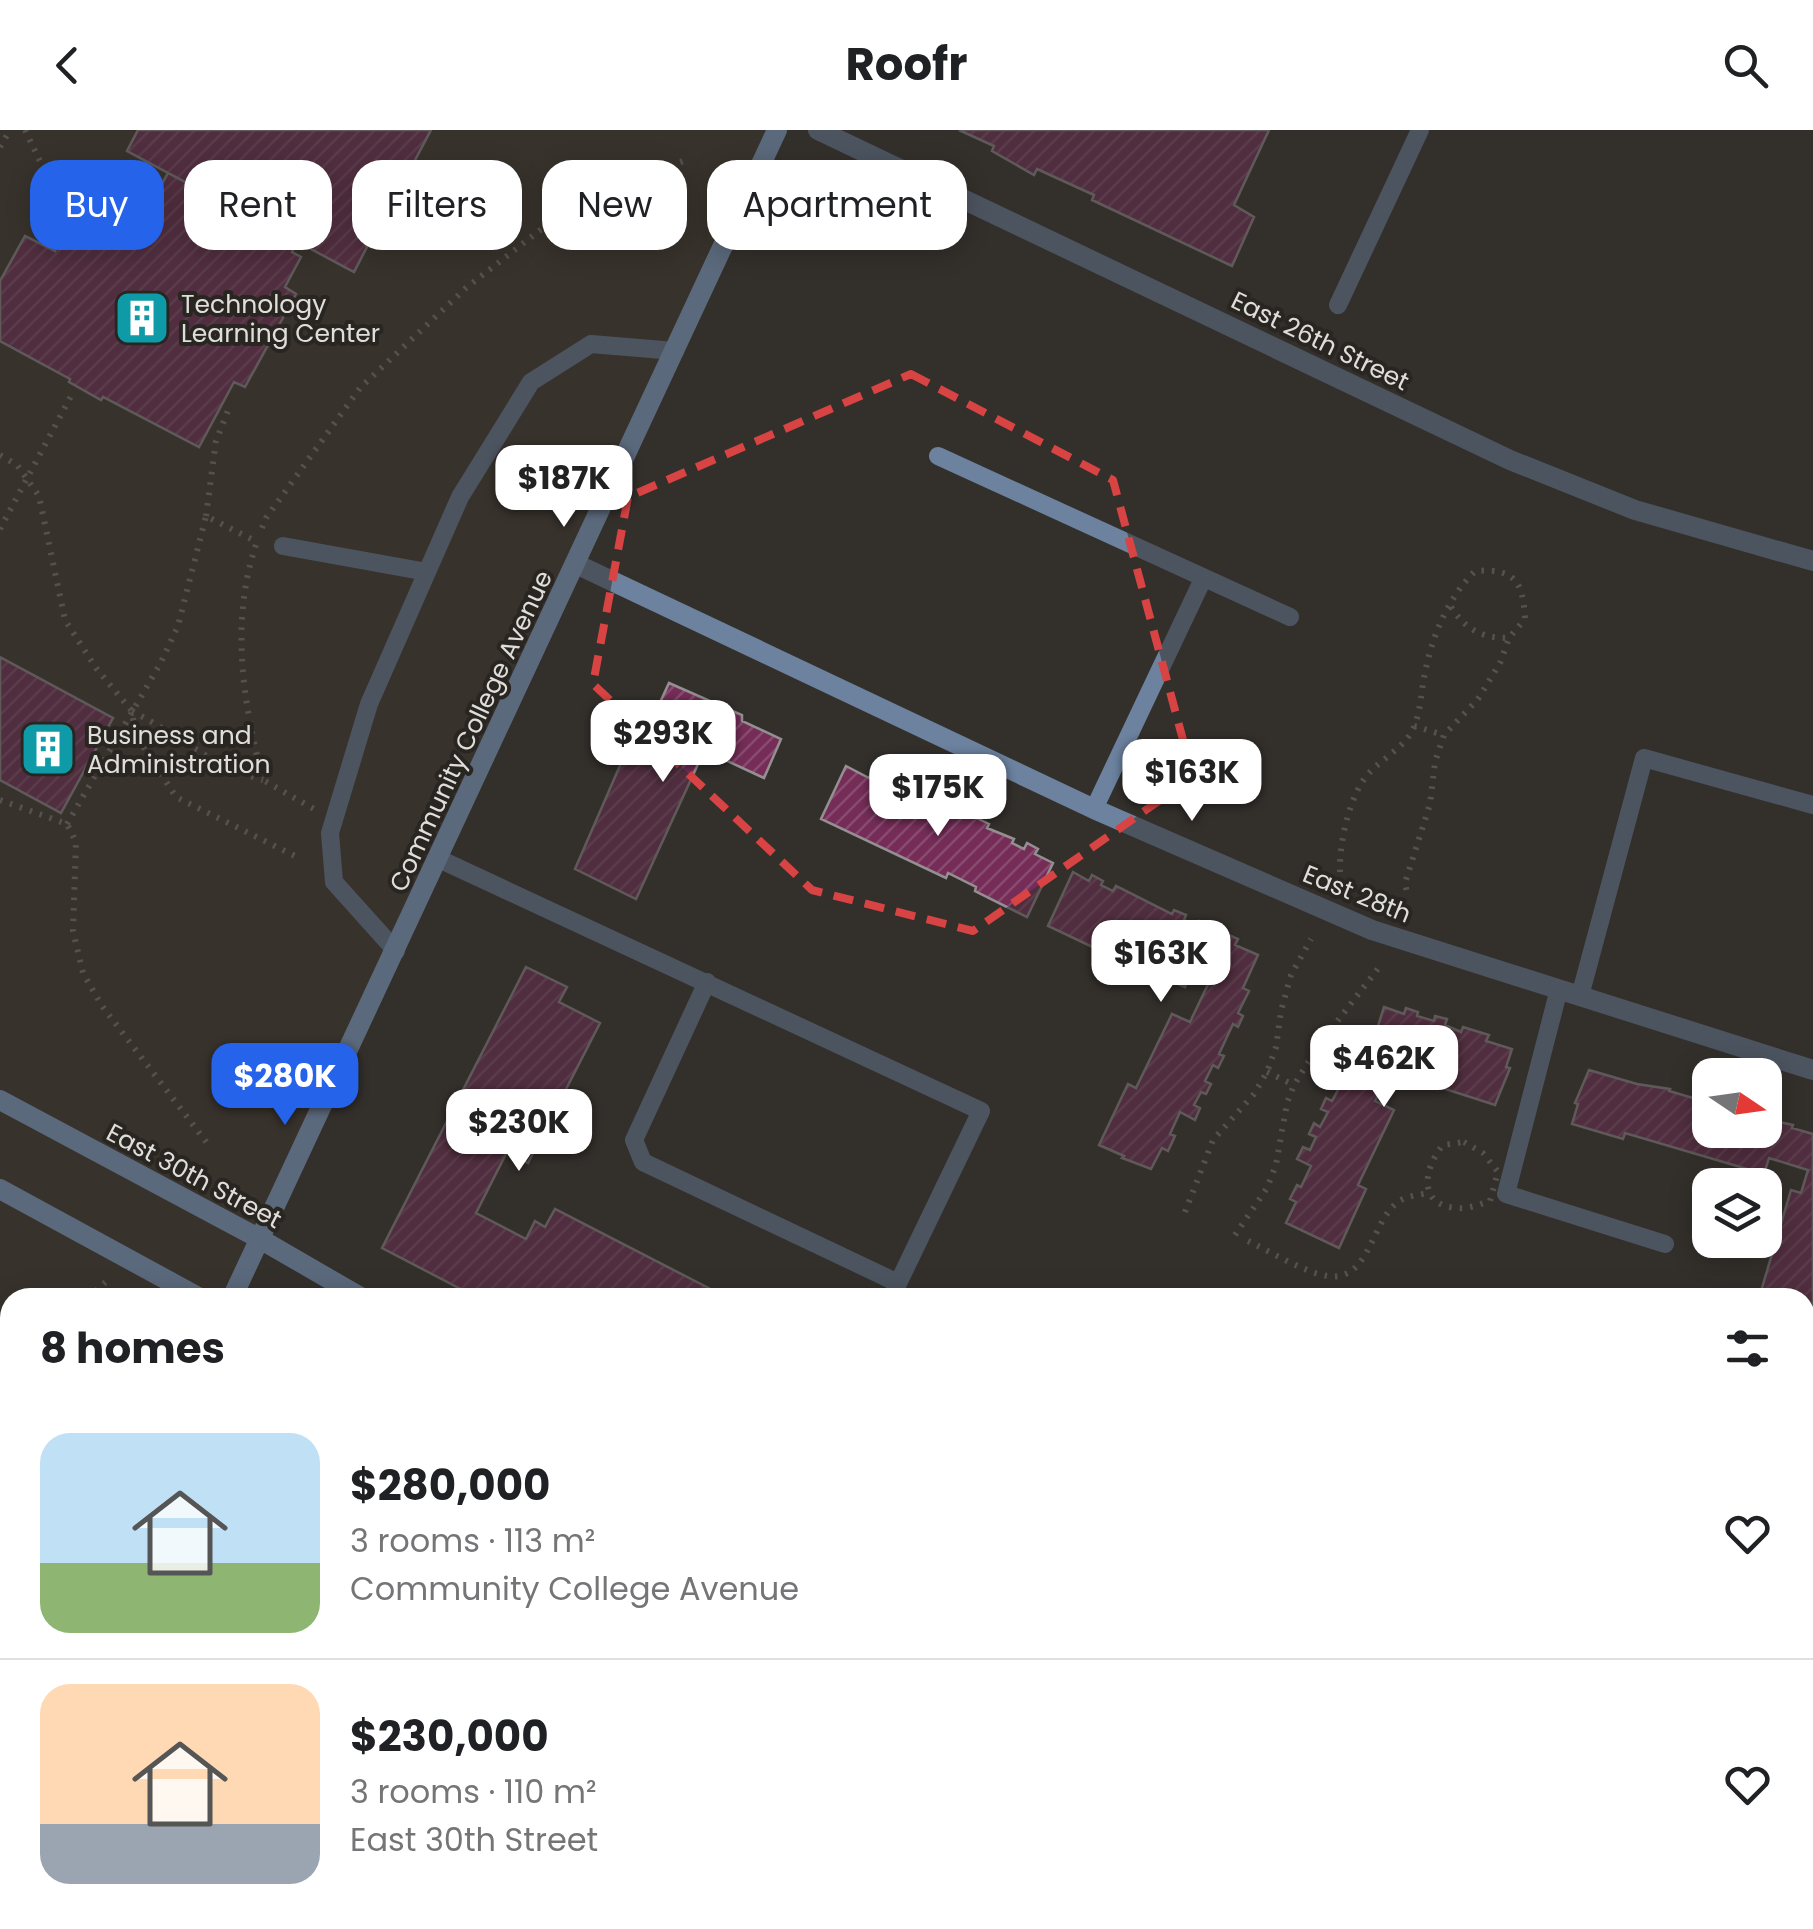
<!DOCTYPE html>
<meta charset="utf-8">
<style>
:root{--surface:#fff;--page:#f2f2f2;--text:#202124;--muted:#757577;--line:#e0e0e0;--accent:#2563eb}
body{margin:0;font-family:Poppins,sans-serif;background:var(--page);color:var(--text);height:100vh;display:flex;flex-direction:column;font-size:38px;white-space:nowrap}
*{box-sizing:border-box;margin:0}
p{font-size:32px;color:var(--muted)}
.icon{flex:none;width:55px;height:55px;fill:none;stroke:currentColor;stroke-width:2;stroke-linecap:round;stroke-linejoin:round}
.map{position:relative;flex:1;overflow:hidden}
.drawer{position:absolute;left:0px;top:1158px;width:1815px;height:642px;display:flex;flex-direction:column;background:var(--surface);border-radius:30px 30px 0 0;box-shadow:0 5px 25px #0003}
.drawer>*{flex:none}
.hud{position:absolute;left:30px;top:30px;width:1000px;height:90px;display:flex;gap:20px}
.needle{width:65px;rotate:103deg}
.buttons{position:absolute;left:1692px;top:928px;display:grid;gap:20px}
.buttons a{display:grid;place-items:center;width:90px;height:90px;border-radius:20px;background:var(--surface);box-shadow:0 5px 25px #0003;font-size:50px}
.price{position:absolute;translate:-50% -85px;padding:0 22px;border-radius:20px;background:#fff;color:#222;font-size:32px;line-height:65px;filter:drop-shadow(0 2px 5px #0008)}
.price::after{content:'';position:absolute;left:50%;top:60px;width:30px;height:22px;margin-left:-15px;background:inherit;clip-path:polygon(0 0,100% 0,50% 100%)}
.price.selected{background:var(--accent);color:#fff}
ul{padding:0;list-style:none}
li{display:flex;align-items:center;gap:30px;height:250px;padding:0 40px}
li+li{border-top:2px solid var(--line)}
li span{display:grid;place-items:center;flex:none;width:280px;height:200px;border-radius:30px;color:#555}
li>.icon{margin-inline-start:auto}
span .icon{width:120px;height:120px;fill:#fffc;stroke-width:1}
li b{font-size:42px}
h2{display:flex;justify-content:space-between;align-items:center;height:120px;padding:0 40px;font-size:42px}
.tag{padding:0 35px;border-radius:30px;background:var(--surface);box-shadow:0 5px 25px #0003;font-size:35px;line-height:90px}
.tag.selected{background:var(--accent);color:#fff}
header{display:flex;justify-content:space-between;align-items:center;height:130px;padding:0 40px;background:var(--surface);font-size:45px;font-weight:700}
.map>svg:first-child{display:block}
.built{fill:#3e372e}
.building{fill:url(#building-hatch);stroke:#948f91;stroke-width:2.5}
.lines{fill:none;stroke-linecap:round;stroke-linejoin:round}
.path{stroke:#7e7b78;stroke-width:6;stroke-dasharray:2.5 8;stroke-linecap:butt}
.lane{stroke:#6c829f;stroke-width:18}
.street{stroke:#6c829f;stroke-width:20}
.secondary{stroke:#8db0de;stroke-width:20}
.marked{fill:none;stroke:#d84343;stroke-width:8;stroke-dasharray:20 12;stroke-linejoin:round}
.labels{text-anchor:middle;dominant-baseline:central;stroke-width:8;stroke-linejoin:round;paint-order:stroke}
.poi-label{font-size:25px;fill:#e0dedb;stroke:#292622;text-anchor:start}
.street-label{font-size:25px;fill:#e0dedb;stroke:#292622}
</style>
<header><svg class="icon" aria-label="back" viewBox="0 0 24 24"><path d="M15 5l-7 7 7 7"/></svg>Roofr<svg class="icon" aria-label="search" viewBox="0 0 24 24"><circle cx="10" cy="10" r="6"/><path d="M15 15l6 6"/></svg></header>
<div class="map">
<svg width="1813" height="1799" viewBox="0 0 1813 1799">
<defs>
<pattern id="building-hatch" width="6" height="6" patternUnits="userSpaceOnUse" patternTransform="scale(2.5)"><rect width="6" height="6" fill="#752d58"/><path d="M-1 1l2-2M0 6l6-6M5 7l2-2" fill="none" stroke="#884b6f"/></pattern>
</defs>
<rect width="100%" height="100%" fill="#33302c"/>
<!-- built -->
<path class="built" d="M0,0H777L232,1167L10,1168V1790H1131L1126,1799H0Z"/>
<!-- building -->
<path class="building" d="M138,0H431L395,68L401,73L390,92L382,88L354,142L127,21Z
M959,0H1269L1234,75L1254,87L1232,136L1092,70L1094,65L1037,39L1034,45L992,21L994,16Z
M168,43L297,112L292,122L301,127L285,157L296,164L245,257L234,252L199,317L103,267L101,270L69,252L70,249L0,211V151L25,106L55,121L92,52L147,81Z
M0,527L113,588L61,683L0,650Z
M669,553L742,585V591L781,609L764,648L723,629L727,619L681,597L671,618L699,632L636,769L575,739L635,601L645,605Z
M846,636L869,648L873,640L898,653L896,657L910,664L913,659L924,664L921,669L936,675L939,671L948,675L946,680L953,684L956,678L989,694L987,698L1014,709L1012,713L1024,719L1027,713L1038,719L1035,724L1053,733L1027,787L975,761L976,757L948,743L946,748L821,689Z
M1073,742L1089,751L1092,745L1103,751L1101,755L1113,761L1116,756L1172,784L1174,780L1186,785L1184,790L1197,796L1199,791L1211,797L1209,801L1226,808L1227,804L1238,809L1235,815L1258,825L1243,858L1249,861L1238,883L1243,886L1238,897L1233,894L1219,924L1224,926L1218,938L1213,935L1205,951L1211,954L1206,964L1201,962L1194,975L1200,978L1195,990L1180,982L1170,1004L1175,1006L1168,1021L1162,1018L1151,1039L1122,1028L1124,1026L1099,1015L1128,954L1136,958L1172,884L1190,892L1211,848L1193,839L1185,857L1131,833L1134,829L1104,815L1101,821L1048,796Z
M526,837L567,857L559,872L600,893L528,1033L507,1022L476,1083L526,1109L535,1091L545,1097L555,1079L728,1168H478L382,1118Z
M1384,877L1404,884L1406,878L1418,882L1417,886L1434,891L1435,886L1447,889L1445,895L1461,902L1463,897L1489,905L1486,911L1512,919L1506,937L1510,938L1495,975L1417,950L1422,930L1399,924L1375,971L1394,980L1358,1055L1366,1059L1339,1118L1286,1093L1296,1072L1290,1069L1297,1055L1301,1057L1311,1036L1297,1029L1303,1017L1310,1020L1316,1007L1309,1004L1314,993L1320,997L1328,982L1321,979L1326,968L1332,971L1340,956L1338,955L1346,939L1340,936L1346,926L1351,929L1362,907L1373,912Z
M1589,940L1637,954L1670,959L1669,961L1710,973V1000H1765V989L1793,995L1792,998L1813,1004V1172L1805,1199V1168H1759L1791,1060L1801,1063L1808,1040L1769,1028L1764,1044L1625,1003L1623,1009L1572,994L1578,974L1575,973Z
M280,1790H582L577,1799H275Z
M614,1790H767L781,1799H609Z
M888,1790H1037L1032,1799H883Z"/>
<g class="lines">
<!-- path -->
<path class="path" d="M25,0L48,48
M0,17L10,0
M0,325L17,335L39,366L65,490L96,538L131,580L137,607L176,667L299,728
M206,386L216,311L229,278
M262,398L266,388L360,258L466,158L539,101L603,64L686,30
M0,399L71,266
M256,415C230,491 243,573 263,650L314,679
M1451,477C1466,500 1482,508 1509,508
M132,581C180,606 210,635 263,650
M1414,596L1444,605
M0,670L67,694L76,712L73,801L83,843L102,876L207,1013
M67,694L160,534L178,496L206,386L257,412
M1340,742C1339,713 1350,661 1371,641C1386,626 1406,616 1414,597C1421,580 1421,561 1425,543C1432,506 1448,468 1475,441C1515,438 1523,451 1525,489L1509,508L1500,533L1478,569L1444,605L1435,632L1430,674L1405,753L1408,767
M1267,942L1294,955
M1464,1012L1483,1023L1498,1042L1490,1071C1480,1074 1469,1079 1459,1078C1417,1077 1423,1039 1443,1015Z
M1185,1082L1213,1010L1254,964L1267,942L1276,917L1281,881L1291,845L1311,809
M1235,1105L1267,1058L1276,1035L1287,973L1294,955L1319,915L1380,836
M1248,1111C1271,1122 1295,1137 1319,1144C1370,1160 1369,1093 1398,1072C1406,1066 1419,1065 1428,1063
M88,1168L110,1148
M0,1186L10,1187
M1805,1744H1813
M210,1790L226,1799
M813,1799L818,1790"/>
<!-- lane -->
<path class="lane" d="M1338,175L1420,0
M938,326L1290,487
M283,416L427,442
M1094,679L1203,449
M439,729L981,981L891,1168
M396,821L334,752L330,703L369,574L460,367L531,252L591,214L675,221
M707,852L634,1010L643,1032L898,1153
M1559,859L1506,1064L1665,1114
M1580,866L1644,628L1813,675
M0,1311L10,1291
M1805,1379L1813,1381
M0,1481L10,1486"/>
<!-- street -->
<path class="street" d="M818,0L1510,330L1635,380L1813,431
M576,434L1094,679L1372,800L1813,940
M1126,1799L1131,1790"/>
<!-- secondary -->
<path class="secondary" d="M0,970L260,1109L362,1168
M0,1059L200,1168
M232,1168L777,0
M1805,1461L1813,1435
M0,1647L10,1626
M1378,1790L1398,1799
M1514,1790L1533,1799
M1702,1799L1705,1790"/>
</g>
<!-- marked area -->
<path d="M0 0H1813V1799H0ZM911,244L1113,350L1193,647L973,801L812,760L593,554L628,367Z" fill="#33302c" fill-opacity=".55" fill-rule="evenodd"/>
<path class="marked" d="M911,244L1113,350L1193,647L973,801L812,760L593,554L628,367Z"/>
<!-- icons -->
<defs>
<g id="building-square" transform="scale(2.875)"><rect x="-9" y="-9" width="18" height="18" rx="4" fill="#0f9aa8" stroke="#292622"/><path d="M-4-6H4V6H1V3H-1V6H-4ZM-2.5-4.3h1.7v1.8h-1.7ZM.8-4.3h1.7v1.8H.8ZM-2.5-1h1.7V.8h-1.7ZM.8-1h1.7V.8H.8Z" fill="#fff"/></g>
</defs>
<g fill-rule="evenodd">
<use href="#building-square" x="142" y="188"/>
<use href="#building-square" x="48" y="619"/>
</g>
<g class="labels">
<!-- poi labels -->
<g class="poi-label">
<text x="181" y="174">Technology<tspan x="181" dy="29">Learning Center</tspan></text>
<text x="87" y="605">Business and<tspan x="87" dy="29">Administration</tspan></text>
</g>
<!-- street labels -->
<g class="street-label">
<text transform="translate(1320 211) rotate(26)">East 26th Street</text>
<text transform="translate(471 601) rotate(-65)">Community College Avenue</text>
<text transform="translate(1357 764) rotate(22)">East 28th</text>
<text transform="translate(194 1046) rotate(28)">East 30th Street</text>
</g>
</g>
</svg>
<div class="buttons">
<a><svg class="needle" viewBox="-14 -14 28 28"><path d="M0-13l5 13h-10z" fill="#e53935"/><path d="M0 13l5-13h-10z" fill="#757577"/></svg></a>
<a><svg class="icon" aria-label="layers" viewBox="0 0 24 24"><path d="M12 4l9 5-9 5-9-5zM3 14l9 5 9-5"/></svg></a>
</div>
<b class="price" style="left:564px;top:400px">$187K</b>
<b class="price" style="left:663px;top:655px">$293K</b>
<b class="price" style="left:1192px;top:694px">$163K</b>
<b class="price" style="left:938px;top:709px">$175K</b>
<b class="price" style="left:1161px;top:875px">$163K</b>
<b class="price" style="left:1384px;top:980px">$462K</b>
<b class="price selected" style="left:285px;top:998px">$280K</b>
<b class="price" style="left:519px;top:1044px">$230K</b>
<div class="hud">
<a class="tag selected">Buy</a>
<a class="tag">Rent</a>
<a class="tag">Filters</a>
<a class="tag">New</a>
<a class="tag">Apartment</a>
</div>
<section class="drawer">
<h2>8 homes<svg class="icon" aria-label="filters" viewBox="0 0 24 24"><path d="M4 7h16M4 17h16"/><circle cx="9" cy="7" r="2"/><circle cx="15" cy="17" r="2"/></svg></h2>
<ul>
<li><span style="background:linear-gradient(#bfe0f5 65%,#8fb573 0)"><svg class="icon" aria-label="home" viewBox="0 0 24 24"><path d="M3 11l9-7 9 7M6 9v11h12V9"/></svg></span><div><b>$280,000</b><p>3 rooms · 113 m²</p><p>Community College Avenue</p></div><svg class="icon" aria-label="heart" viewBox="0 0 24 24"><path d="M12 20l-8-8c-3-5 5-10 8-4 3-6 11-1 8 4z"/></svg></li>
<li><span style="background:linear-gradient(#ffd9b3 70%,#9aa5b1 0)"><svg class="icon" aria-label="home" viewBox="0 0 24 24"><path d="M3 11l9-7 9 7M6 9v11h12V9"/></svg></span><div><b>$230,000</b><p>3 rooms · 110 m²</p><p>East 30th Street</p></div><svg class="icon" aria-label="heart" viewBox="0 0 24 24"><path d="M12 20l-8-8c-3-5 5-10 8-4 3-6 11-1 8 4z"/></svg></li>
</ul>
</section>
</div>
